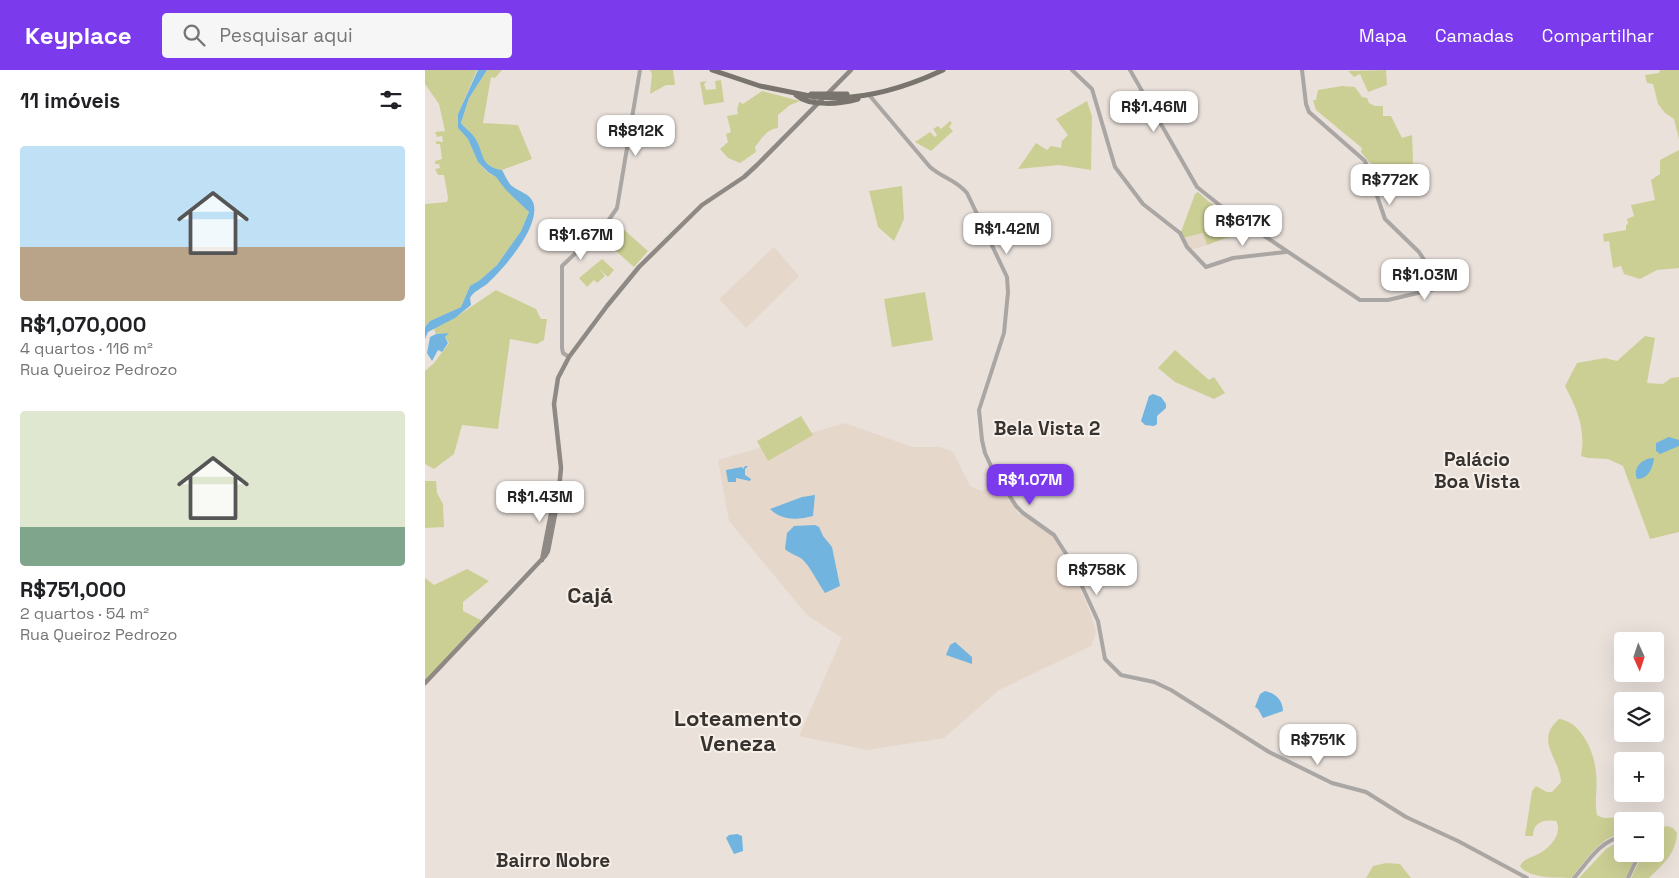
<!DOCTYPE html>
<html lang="pt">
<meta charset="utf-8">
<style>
:root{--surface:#fff;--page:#f6f6f6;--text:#202124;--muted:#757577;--accent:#7c3aed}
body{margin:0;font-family:"Space Grotesk",sans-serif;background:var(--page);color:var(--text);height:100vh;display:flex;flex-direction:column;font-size:19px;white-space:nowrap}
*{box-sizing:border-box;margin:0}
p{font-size:16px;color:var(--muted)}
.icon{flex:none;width:28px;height:28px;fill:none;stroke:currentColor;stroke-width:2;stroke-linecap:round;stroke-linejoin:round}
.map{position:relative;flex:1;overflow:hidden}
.details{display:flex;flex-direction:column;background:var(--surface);width:425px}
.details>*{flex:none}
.needle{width:32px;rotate:177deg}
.fabs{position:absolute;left:1189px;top:562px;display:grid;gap:10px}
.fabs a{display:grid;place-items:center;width:50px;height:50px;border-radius:5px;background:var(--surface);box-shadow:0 5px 20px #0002;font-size:25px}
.price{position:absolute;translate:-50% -42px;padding:0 11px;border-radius:10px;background:#fff;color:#222;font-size:16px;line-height:32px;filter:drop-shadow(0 1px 2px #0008)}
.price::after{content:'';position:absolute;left:50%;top:30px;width:15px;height:11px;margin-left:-8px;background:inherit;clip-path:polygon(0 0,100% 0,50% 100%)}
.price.current{background:var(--accent);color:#fff}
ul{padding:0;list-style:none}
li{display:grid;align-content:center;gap:10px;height:265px;padding:0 20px}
li span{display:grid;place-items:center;height:155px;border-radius:5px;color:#555}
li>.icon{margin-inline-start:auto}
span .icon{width:90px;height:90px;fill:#fffc;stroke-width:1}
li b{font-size:21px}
h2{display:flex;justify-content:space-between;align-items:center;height:60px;padding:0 20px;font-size:21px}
header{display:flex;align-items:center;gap:30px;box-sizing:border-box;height:70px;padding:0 25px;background:var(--accent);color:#fff}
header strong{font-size:24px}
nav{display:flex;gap:28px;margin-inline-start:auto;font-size:18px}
.search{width:350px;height:45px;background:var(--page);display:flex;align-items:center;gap:12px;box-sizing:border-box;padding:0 18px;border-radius:5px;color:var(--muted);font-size:19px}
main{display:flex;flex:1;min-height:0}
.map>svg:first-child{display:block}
.built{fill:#e6d7cb}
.green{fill:#cccf94}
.water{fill:#70b4df}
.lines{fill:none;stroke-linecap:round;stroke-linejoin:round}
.tertiary{stroke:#aaa6a3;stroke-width:4}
.secondary{stroke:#8e8984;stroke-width:4.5}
.primary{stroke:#79746e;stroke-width:5}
.primary-bridge{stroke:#79746e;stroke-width:5}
.labels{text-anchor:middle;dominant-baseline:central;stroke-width:4;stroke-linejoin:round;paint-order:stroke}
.neighbourhood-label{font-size:19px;font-weight:bold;fill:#35322f;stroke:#f7efe8}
.district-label{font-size:22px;font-weight:bold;fill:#35322f;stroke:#f7efe8}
</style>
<header>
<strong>Keyplace</strong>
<div class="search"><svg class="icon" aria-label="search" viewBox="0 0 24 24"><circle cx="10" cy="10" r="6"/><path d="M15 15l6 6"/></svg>Pesquisar aqui</div>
<nav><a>Mapa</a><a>Camadas</a><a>Compartilhar</a></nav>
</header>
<main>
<section class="details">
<h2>11 imóveis<svg class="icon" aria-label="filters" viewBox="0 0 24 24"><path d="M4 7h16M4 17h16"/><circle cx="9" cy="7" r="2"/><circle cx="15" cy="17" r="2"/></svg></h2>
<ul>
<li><span style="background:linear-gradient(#bfe0f5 65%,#b9a48a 0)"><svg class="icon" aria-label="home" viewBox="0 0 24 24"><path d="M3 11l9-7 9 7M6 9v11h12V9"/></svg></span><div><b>R$1,070,000</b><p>4 quartos · 116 m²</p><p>Rua Queiroz Pedrozo</p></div></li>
<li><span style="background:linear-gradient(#dfe7d0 75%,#7fa58c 0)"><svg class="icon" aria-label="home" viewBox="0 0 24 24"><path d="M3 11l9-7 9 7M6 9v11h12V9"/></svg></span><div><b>R$751,000</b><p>2 quartos · 54 m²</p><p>Rua Queiroz Pedrozo</p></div></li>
</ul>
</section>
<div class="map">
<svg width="1254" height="808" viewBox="0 0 1254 808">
<rect width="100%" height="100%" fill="#eae1db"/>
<!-- built -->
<path class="built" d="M779,163L782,175L766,180L758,168Z
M349,177L374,206L321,258L294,229Z
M420,353L487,377H516L528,382L545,416L557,421L575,414L593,443L627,464L639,482L654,512L656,522L665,542L671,562L666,576L574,620L519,668L442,680L374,666L417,568L382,545L304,451L293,390Z"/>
<!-- green -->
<path class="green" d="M0,0H52L33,44V58L43,69L53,92L62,102L71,107L104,142L96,161L72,195L55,210L45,216L36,237L5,251L0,257V134L22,132L23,128L19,105H13L10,99L15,98L14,94H10V91L17,89L15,74H11V71L18,72L17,66L12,67L10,62L20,61L14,34L0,14Z
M62,0H77L70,8L66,7L58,53L93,55L107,89L77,100L67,98L57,89L50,68L36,53L44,28Z
M225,0H248L250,15H241L225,24L227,4Z
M961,0L962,15L943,22L935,4L929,7L923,1Z
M1235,0H1254V69L1249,49L1240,43L1233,34L1228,14L1222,13L1220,5L1234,3Z
M296,10L299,32L279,35L275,12L282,11L279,14L281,20L291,19L290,11Z
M917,16L930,17L937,27L942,28L944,33L950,36H958V46H966L977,68L987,65L989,117L944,92L936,82L937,78L891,40L888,30H891L893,20Z
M337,21L375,31L365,35L353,45V58C342,59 337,68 330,77L331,82L315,93L303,88L295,79L303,72L301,64L306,62L302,46L313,44L312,40L314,32L318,34Z
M662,31L667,46L666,100L634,95L593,99L611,73L622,80L626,76L636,78L637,71L643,65L631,49Z
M525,51L527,53L524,57L528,61L506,81L490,72L505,62L510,67L512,65L508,59L513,56L516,59Z
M1254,80V198L1232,200L1215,209L1199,204L1196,196L1188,198L1184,171L1179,172L1178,164L1201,160V155L1203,154L1202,149L1209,146L1206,135L1230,130L1226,110L1235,104V90Z
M477,116L479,149L469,171L453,157L444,121Z
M773,122L783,131L828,160V164L801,168L782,175L778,163L758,168L756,162L770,124Z
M198,159L223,181L209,197L184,175Z
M177,189L189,200L183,207L174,199L180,206L172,213L169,210L162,217L154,208Z
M71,220L111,239L116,249H122L119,270L112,274L85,269L73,359L37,355L29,384L9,399L0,394V301L9,293L24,273L20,267L23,263L11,264L9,259L31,247Z
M500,222L508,270L467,277L459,229Z
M1220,266L1230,268L1222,313L1238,314L1246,308L1254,307V462L1225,469L1198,396L1183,389L1163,388L1156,386C1161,359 1152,339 1140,316L1152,293L1180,288L1192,291Z
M750,280L784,310L789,307L800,323L789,329L750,312L733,298Z
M376,346L388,365L343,391L332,371Z
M0,411H11L12,423L18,434L19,457L0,458Z
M42,499L64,511L38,532V541L56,550L0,611V508L9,515Z
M1134,649C1156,651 1170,683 1171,703C1173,717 1169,731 1172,745C1186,754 1197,739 1217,751H1198L1197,764C1176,765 1159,793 1146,808C1129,808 1103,808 1095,796C1100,787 1107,788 1115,783C1126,777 1138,763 1131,751C1119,749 1108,752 1108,766H1100L1107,721L1111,716L1122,722H1127L1136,712C1135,688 1109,671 1134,649Z
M1242,756L1248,758L1252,763C1251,784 1238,794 1224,808H1206L1214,792L1215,784H1230V759Z
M1197,770L1198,784H1210L1211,786L1201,808H1154L1181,779Z
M961,793L975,794L986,808H941L948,796Z"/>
<!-- water -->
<path class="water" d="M53,0H62L44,28L36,53C40,58 47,63 50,68C60,84 54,96 77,100C80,105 83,113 87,116C94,122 104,123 108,132C117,154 80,197 65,211C59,218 49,220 45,228L46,235L30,248L3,262L0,269V257L5,251L36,237L45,216L55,210L72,195L96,161L104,142L81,120L71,107L63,102L53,92L43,69L33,58V44Z
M24,263L20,267L23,273L17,282L13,280L7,291L2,283L5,267L11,264Z
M728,324L736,327L741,334V338L732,346V354L729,356L720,355L716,351L724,326Z
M1244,367L1254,370V376L1235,384L1231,381V373Z
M1229,388C1228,397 1224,409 1212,409C1207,397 1218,388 1229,388Z
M320,396H323L320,399V405L326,409L325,411L311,408V412H303L301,400L317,397L318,399Z
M390,425L388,446C373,450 357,451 345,439L377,427Z
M390,455L394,457L398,466L407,477L415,516L400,523C393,513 385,496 377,489C372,485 365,484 360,479L362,463L369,456Z
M530,572L547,587V594L521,585L525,575Z
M840,621C850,623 858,630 858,641L838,648L833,639L830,637L835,624Z
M312,764L317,766L318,781L309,784L301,768L304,765Z"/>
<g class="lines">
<!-- tertiary -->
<path class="tertiary" d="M647,0L667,19L690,97L718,134L755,163L762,177L781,197L808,188L861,182
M705,0L772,117L802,141L935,230H963L1014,218L1015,214L994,182L960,149L940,91L884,42L881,34L877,0
M445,26L505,97C519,109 530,109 542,123L582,207L583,222L579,263L554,340L557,370L560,383L566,396L591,436L598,443L629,465L645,490L673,551L680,589L696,605L729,612L746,620L844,682L907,713L941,722L981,747L1033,771L1102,808
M144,287L138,283L137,278V196L181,154L192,138L215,0
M1149,808C1161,794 1177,768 1198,767
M1203,808L1211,791L1212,784"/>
<!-- secondary -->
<path class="secondary" d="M117,490L129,428L132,424
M0,613L120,486L123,481L133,429L136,398L129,334L133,308L144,287L182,236L214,197L277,135L319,107L332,95L426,0"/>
<!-- primary -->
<path class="primary" d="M287,0L335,16L390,27
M386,24H422
M371,25C385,37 416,34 433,29
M412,28C450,27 484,16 518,0"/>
<!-- primary-bridge -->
<path class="primary-bridge" d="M390,27L412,28"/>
</g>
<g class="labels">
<!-- neighbourhood labels -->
<g class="neighbourhood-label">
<text x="622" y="358">Bela Vista 2</text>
<text x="1052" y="389">Palácio<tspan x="1052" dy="22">Boa Vista</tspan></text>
<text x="128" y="790">Bairro Nobre</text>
</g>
<!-- district labels -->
<g class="district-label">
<text x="165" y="525">Cajá</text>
<text x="313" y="648">Loteamento<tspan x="313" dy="25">Veneza</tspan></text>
</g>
</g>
</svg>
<div class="fabs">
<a><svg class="needle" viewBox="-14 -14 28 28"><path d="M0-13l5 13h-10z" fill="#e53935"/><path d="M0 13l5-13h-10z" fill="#757577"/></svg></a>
<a><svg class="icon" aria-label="layers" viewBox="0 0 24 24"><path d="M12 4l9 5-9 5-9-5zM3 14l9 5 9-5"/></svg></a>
<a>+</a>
<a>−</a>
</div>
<b class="price" style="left:729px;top:63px">R$1.46M</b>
<b class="price" style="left:211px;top:87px">R$812K</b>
<b class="price" style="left:965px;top:136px">R$772K</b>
<b class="price" style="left:818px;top:177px">R$617K</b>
<b class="price" style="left:582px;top:185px">R$1.42M</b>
<b class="price" style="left:156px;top:191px">R$1.67M</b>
<b class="price" style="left:1000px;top:231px">R$1.03M</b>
<b class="price current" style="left:605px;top:436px">R$1.07M</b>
<b class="price" style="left:115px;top:453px">R$1.43M</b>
<b class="price" style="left:672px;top:526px">R$758K</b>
<b class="price" style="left:893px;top:696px">R$751K</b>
</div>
</main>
